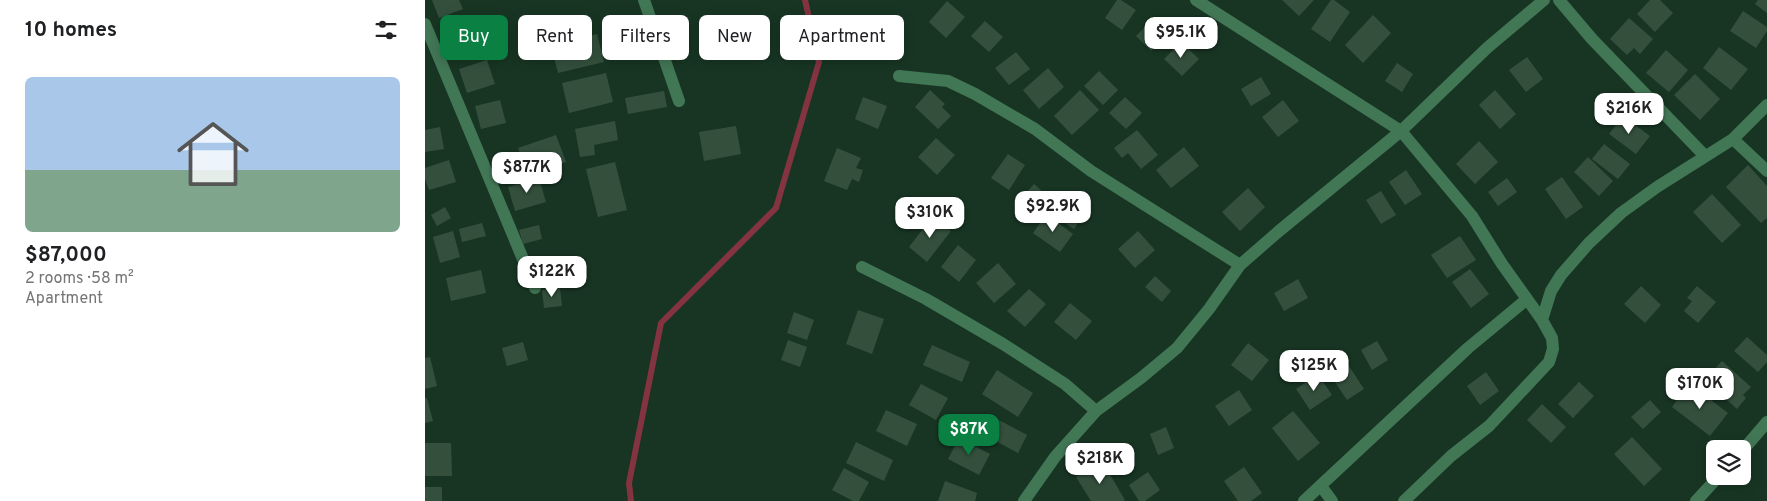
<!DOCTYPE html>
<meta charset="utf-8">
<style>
:root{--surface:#fff;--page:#f6f6f6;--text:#202124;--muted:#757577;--accent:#0b8043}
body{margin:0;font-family:Overpass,sans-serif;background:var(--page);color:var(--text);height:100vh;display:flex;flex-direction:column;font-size:19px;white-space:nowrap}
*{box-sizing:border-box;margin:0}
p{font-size:16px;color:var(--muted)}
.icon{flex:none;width:28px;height:28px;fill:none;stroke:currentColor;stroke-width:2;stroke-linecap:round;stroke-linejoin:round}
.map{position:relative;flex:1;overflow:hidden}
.panel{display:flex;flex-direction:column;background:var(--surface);width:425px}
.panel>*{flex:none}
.guide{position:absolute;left:15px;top:15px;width:475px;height:45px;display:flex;gap:10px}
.tools{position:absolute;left:1281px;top:440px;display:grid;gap:10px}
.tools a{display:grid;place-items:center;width:45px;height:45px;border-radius:8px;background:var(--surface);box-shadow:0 2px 12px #0003;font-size:25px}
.price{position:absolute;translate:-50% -42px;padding:0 11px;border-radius:10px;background:#fff;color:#222;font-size:16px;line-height:32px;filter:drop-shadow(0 1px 2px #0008)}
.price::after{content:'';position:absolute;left:50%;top:30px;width:15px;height:11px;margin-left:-8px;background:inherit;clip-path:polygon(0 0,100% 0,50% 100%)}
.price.current{background:var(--accent);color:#fff}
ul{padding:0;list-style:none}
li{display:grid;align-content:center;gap:10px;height:265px;padding:0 25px}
li span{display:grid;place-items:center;height:155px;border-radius:8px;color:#555}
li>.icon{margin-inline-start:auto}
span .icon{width:90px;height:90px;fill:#fffc;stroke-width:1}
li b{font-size:21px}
h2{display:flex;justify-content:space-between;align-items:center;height:60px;padding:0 25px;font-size:21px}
.chip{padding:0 18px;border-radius:8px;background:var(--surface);box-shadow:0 2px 12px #0003;font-size:18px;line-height:45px}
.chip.current{background:var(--accent);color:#fff}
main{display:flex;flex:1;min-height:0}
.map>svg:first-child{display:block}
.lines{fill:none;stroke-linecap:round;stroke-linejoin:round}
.stream{stroke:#843341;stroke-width:6}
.building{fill:#34503d}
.minor{stroke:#427756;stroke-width:12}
</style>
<main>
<section class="panel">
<h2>10 homes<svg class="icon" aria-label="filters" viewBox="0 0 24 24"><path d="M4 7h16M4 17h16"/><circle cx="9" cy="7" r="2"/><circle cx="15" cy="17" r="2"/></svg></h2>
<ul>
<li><span style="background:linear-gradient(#a9c7e8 60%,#7fa58c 0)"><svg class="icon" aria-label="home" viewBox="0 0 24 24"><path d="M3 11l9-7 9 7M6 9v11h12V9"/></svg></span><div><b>$87,000</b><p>2 rooms · 58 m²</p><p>Apartment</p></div></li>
</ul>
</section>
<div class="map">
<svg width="1342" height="501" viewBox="0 0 1342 501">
<rect width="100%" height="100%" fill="#183523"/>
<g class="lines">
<!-- stream -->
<path class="stream" d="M206,501L204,483L236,323L351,208L394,62L380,0"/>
</g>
<!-- building -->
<path class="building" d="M7,0H34L38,9L14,18Z
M692,0H696L711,10L697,30L680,18Z
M857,0H889L874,16Z
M906,0H909L925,12L905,42L886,29Z
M1225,0H1235L1248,13L1230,32L1212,14Z
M1333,0H1342V13L1330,4Z
M522,1L540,17L521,38L504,22Z
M1318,11L1342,27V31L1331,48L1305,31Z
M948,15L966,33L938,63L920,45Z
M1204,18L1228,39L1215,54L1209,48L1202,55L1185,39Z
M64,20L74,43L58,49L49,26Z
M727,20L742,35L726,51L711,36Z
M560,21L578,37L564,52L546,36Z
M40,23L49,51L28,58L18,30Z
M172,34L179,62L133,73L126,45Z
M756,42L774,59L757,76L739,59Z
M1294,47L1323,69L1306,90L1278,68Z
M1241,50L1263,70L1244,92L1221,73Z
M591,52L605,69L584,85L570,68Z
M1102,57L1118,79L1101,92L1084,70Z
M62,60L70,84L42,93L34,69Z
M972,63L988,74L977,92L960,81Z
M623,68L639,87L614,109L598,90Z
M674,71L693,90L678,105L659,86Z
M181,73L188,102L144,113L137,83Z
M1270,74L1295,99L1275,120L1249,95Z
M836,77L846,94L826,106L816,89Z
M505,90L520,104L517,107L526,116L513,129L490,107Z
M655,90L674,110L647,135L629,116Z
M1070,90L1091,114L1075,129L1054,105Z
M239,91L242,107L203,114L200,98Z
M438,97L462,106L453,129L430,119Z
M700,97L717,113L701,129L684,113Z
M75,100L81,123L56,129L50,106Z
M858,100L874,121L853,137L837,117Z
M1198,116L1225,136L1211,154L1184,134Z
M190,121L193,140L169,145L170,155L155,157L150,129Z
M311,126L316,154L279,161L274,132Z
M15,127L19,149L0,152V130Z
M712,130L733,155L716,169L703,153L697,158L689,148Z
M131,135L141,162L102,176L93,148Z
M511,138L530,155L512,175L493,157Z
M1054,141L1073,162L1050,184L1031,164Z
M1179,144L1205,164L1193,179L1167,159Z
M759,147L774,166L746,188L731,170Z
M412,148L436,158L431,168L438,170L434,182L427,179L422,190L399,181Z
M583,154L600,165L584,190L566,178Z
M1163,157L1188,181L1174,196L1149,172Z
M24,160L31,182L4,190L0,179V168Z
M190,162L202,210L173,217L161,169Z
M1323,165L1342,186V218L1336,223L1301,187Z
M981,170L997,194L980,205L964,182Z
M1137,177L1158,207L1141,219L1120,189Z
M114,178L121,202L90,211L83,187Z
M1082,178L1092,192L1073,206L1063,192Z
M609,184L626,199L605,220L589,205Z
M823,188L840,207L815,231L797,212Z
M645,191L665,205L649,229L629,216Z
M956,191L971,215L956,224L941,200Z
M1287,194L1316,225L1297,243L1268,212Z
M20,207L26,218L12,226L6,215Z
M621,214L648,234L635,252L608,233Z
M508,216L526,231L502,262L484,247Z
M57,223L61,236L37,242L34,229Z
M114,225L117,239L98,244L94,230Z
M28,231L35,257L15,263L8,237Z
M713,231L730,250L710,268L693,249Z
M1035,236L1051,260L1022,278L1006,255Z
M533,245L551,260L534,282L516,267Z
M573,263L591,284L569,303L551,283Z
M1045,269L1064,294L1046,308L1027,282Z
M56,270L61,293L26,301L21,278Z
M730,276L746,291L737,302L720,287Z
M873,279L883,298L859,311L849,293Z
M1216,286L1236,305L1220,323L1199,304Z
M1272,286L1291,302L1273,323L1259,311L1267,301L1262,298Z
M135,288L137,306L119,308L117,290Z
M604,289L621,304L600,327L582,311Z
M645,303L667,321L651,340L629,322Z
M433,310L459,319L447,354L421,344Z
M369,312L389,320L382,340L362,333Z
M1322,337L1342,355V362L1333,372L1309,351Z
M363,340L382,347L375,367L356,360Z
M952,341L963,360L947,370L936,350Z
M98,342L103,360L82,366L77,348Z
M823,343L844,360L827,381L806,365Z
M507,345L545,362L537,382L498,365Z
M5,357L12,386L0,389V358Z
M918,357L939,389L922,400L901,369Z
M1297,361L1326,387L1318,395L1321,398L1312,409L1280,380Z
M572,370L608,393L593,417L557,394Z
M1061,372L1074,391L1055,405L1042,386Z
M893,374L907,395L885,410L871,389Z
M1154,382L1169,396L1148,418L1133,404Z
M1264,383L1303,413L1285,436L1247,407Z
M496,384L523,398L511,420L484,405Z
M814,390L827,410L804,426L790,406Z
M0,398H2L8,421L0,423Z
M1225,400L1236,412L1218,429L1206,417Z
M1117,404L1141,427L1126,443L1102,420Z
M461,410L492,424L482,446L451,431Z
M868,411L895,443L873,461L847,428Z
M574,420L602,435L593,453L565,438Z
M741,427L749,448L733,455L725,434Z
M1207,437L1237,469L1219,486L1189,454Z
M534,438L565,454L554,475L523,459Z
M431,442L468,460L459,481L421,463Z
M0,443H26L27,476H0Z
M677,461L700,500L698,501H666L651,477Z
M819,467L837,493L826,501H813L799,481Z
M419,468L444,482L434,501H428L407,490Z
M723,472L735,490L720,501H714L704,485Z
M520,481L552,493L550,501H513Z
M0,487H17V501H0Z"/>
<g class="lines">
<!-- minor -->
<path class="minor" d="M219,0L254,101
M771,0L976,131L1047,216L1077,264L1117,320L1127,338L1128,349L1124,362L1064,426L1026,456L979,501
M1134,0L1167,39L1280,156
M0,24L110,288
M474,76L523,81L550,94L610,129L666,171L815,265
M1308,139L1342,171
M437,267L501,299L578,344L640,384L671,411
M1117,320L1126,291L1136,275L1164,243L1196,213L1232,187L1308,139L1342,105
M1318,450L1342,422
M896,486L907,501
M599,501L630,457L671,411L716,378L752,348L784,309L815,265L854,231L976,131L1062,48L1119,0
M879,501L1043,348L1102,299
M1271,501L1294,476"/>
</g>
</svg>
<div class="tools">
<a><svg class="icon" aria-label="layers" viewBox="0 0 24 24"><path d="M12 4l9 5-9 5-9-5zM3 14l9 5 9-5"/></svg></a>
</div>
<b class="price" style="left:756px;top:59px">$95.1K</b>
<b class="price" style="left:1204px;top:135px">$216K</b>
<b class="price" style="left:102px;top:194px">$87.7K</b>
<b class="price" style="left:628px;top:233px">$92.9K</b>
<b class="price" style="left:505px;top:239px">$310K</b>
<b class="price" style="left:127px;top:298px">$122K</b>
<b class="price" style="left:889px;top:392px">$125K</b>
<b class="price" style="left:1275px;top:410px">$170K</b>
<b class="price current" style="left:544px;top:456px">$87K</b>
<b class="price" style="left:675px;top:485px">$218K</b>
<div class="guide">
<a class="chip current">Buy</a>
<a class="chip">Rent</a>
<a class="chip">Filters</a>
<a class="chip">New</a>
<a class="chip">Apartment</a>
</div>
</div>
</main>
